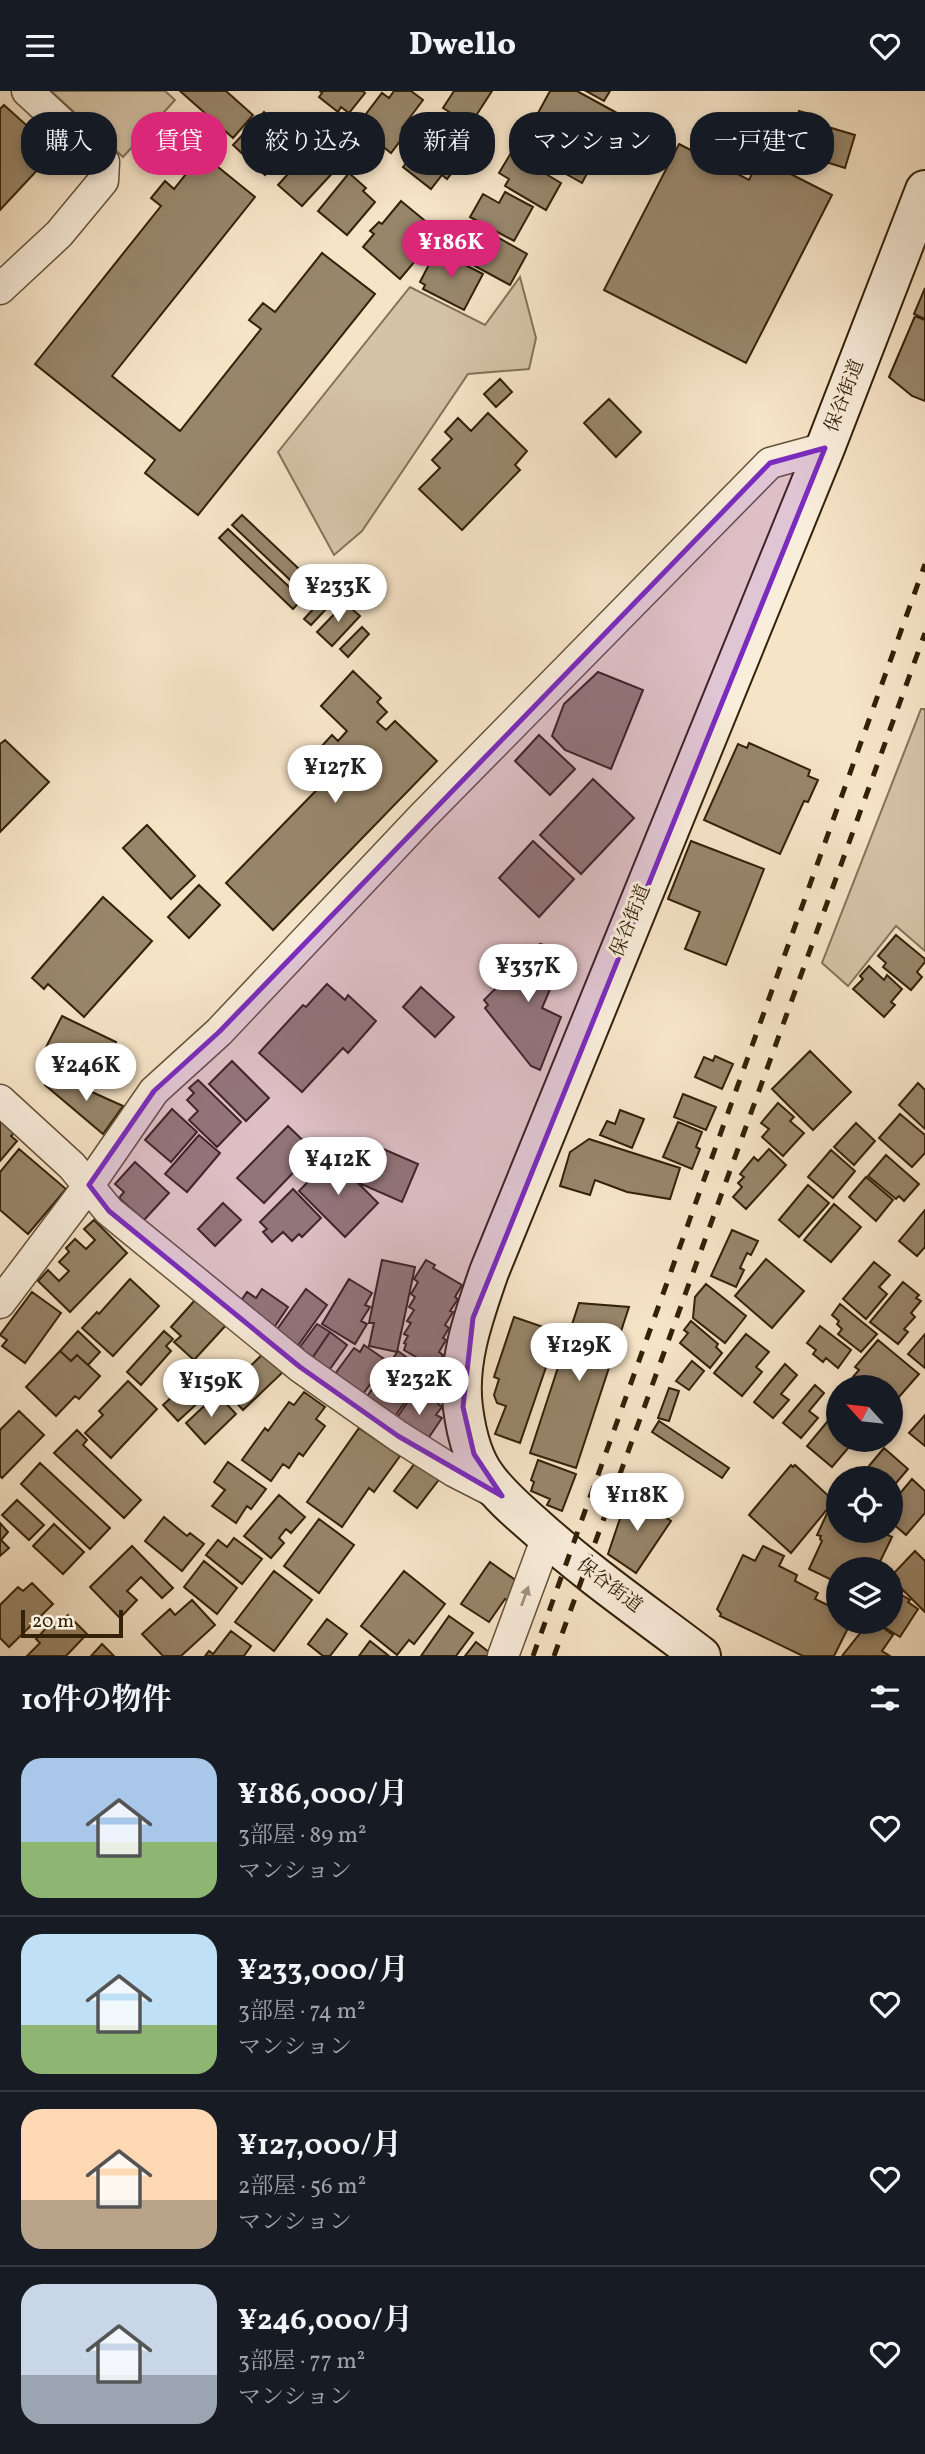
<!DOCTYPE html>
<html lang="ja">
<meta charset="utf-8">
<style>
:root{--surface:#171b24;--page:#20242c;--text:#f1f3f6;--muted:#9ea1a6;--line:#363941;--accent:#db2777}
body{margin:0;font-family:Vollkorn,"Noto Serif JP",serif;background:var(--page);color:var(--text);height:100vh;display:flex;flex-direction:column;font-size:26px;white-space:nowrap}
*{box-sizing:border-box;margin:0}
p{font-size:23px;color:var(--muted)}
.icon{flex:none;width:38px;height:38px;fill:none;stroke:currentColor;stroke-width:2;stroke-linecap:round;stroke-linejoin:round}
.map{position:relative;height:1565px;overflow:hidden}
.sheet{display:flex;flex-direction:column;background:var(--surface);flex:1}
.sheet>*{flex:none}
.banner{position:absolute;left:21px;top:21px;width:884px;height:63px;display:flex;gap:14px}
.needle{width:46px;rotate:297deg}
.tools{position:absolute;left:826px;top:1284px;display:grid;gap:14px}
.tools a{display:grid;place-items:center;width:77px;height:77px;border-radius:50%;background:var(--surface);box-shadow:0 4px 10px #0003;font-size:35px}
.scale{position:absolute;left:21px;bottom:18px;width:102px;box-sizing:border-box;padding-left:7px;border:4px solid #332108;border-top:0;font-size:19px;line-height:24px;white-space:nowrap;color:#332108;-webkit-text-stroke:5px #f9eddb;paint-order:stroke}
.price{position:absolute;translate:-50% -60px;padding:0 16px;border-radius:24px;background:#fff;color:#222;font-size:23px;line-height:46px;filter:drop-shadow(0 2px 4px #0008)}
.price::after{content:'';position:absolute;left:50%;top:42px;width:21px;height:16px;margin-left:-10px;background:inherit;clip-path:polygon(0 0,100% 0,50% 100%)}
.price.on{background:var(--accent);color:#fff}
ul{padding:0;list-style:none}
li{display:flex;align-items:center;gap:21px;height:175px;padding:0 21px}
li+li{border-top:2px solid var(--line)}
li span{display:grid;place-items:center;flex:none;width:196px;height:140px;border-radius:21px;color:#555}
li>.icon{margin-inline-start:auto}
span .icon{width:84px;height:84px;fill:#fffc;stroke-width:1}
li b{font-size:30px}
h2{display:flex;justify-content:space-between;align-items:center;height:84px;padding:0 21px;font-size:30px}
.pill{padding:0 24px;border-radius:28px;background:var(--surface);box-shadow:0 4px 10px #0003;font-size:24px;line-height:63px}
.pill.on{background:var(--accent);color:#fff}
header{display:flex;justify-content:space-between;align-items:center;height:91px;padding:0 21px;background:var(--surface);font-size:32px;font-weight:800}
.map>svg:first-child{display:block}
.green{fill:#d5c3a7;stroke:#847258;stroke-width:2}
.building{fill:#98866b;stroke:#332108;stroke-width:2}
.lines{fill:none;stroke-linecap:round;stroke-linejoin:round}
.street-casing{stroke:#645238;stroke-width:33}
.secondary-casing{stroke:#332108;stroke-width:42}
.street{stroke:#f9eddb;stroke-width:30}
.secondary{stroke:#f9eddb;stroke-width:38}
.rail{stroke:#332108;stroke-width:5;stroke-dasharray:12 12;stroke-linecap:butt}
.oneway{fill:#a0917c}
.marked{fill:#7b2cbf;fill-opacity:0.2;stroke:#7b2cbf;stroke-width:5;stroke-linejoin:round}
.labels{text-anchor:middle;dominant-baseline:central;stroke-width:6;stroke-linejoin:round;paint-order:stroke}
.street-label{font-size:19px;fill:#332108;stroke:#f9eddb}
</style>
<header><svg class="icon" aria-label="menu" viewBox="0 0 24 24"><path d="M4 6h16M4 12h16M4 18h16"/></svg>Dwello<svg class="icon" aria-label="heart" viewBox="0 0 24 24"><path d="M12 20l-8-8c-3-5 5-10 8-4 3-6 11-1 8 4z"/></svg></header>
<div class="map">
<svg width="925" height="1565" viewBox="0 0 925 1565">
<rect width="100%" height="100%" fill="#f6e4c7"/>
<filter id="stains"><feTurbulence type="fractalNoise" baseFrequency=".00286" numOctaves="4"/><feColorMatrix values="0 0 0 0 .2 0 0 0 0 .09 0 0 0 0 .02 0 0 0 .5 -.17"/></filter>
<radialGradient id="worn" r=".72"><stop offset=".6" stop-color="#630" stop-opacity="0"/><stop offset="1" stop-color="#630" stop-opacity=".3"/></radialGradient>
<!-- green -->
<path class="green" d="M51,0H165L175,9L123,66Z
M520,186L536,247L529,278L468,283L362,440L334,464L278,361L410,196L485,234Z
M921,618H925V860L896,835L848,895L822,872Z"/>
<!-- building -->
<path class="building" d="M180,0H226L253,24L233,47Z
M320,0H363L365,2L349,22L341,16L338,21L319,6L322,2Z
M394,0H411L423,9L402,37L407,41L391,62L362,39L364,36L359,32L382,2L389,7Z
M454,0H492L470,34L443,17Z
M550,0H577L617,22L598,55L538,22Z
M586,0H610L604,10Z
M4,14L55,60L0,119V18Z
M799,20L820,26L818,33L855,44L845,77L784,58L789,41L793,42Z
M264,21L296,51L265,84L233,54Z
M436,34L469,60L447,88L442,84L431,98L403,76Z
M543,36L596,66L582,92L520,57L529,44L536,48Z
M325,42L349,64L302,115L278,94Z
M679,53L749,89L759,69L773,74L832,104L746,272L604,199Z
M511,62L561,92L546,119L505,95L509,88L499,82Z
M202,63L255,106L112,285L180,340L261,238L249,229L263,212L275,221L322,162L375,203L198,424L145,382L155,369L35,273L161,115L151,107L165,90L174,98Z
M349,82L366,97L363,100L375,111L347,144L318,120Z
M505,101L533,116L514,150L470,126L483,103L499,112Z
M401,110L435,138L421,153L426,157L400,188L363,156L374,143L370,140L379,131L382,133Z
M474,145L483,150L485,147L495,153L499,147L527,163L510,194L462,168Z
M440,161L483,183L464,219L423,198L425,194L420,191L435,162L439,164Z
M925,197V228L914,223Z
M915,225L925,229V310L912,305L889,286Z
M500,288L512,301L496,316L484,303Z
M609,308L641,341L616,366L584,332Z
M488,322L527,360L515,374L520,379L462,439L419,398L440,377L432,369L452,348L445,341L458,327L471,340Z
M242,424L316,494L306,504L232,434Z
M228,438L302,508L293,518L219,447Z
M336,494L343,500L311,534L304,528Z
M345,512L360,525L332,555L317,541Z
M362,536L369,543L348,566L340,558Z
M353,580L381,607L377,611L387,621L377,631L386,639L395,630L437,670L273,839L226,792L341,674L321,656L332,644L338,650L347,640L321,615Z
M598,581L643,599L611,678L565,659L552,645L564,613Z
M539,644L575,678L550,704L515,670Z
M5,649L49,691L0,741V653Z
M749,652L810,679L808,685L818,689L808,711L804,710L780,763L704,729L738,653L747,657Z
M593,688L634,727L581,783L540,744Z
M147,734L195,785L171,808L123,757Z
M533,750L574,788L539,826L499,787Z
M691,750L764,778L726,874L685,858L700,821L668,808Z
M199,794L220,814L189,847L168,826Z
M103,806L152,850L84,926L48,893L44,898L32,887Z
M896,844L925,868V871L917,881L922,886L911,899L883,876L886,872L878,865Z
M540,853L566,861L542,917L561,926L540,979L531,975L485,917L488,914L484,909Z
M869,875L884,889L887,884L902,898L891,911L895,914L884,926L853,898L863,888L860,885Z
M327,893L345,909L348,904L376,930L348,962L343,957L302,1001L259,962L303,914L306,916Z
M421,896L454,926L435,946L403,916Z
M62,925L116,951L98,988L43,962Z
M810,960L851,1001L813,1039L772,998Z
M715,965L733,973L722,998L695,986L704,966L713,970Z
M232,970L269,1007L246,1030L209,993Z
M52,983L123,1015L103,1043L45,994Z
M198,989L241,1031L217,1056L189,1029L198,1020L187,1009L194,1002L189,997Z
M918,992L925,999V1038L899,1014Z
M683,1003L716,1016L706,1039L674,1026Z
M778,1012L794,1026L790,1030L804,1042L783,1065L762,1046L769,1038L761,1032Z
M172,1018L197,1041L171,1071L145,1049Z
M620,1019L644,1028L632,1057L600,1044L607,1030L615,1033Z
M900,1023L925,1044V1062L912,1076L879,1047Z
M0,1026L16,1040L11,1045L17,1050L0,1070Z
M678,1031L702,1041L696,1056L700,1058L692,1078L663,1066Z
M856,1032L875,1050L854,1074L834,1056Z
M288,1035L314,1060L264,1112L237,1087Z
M199,1044L220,1062L187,1101L165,1083Z
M589,1048L680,1077L670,1108L627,1101L595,1089L590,1104L560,1095L570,1061Z
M374,1054L418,1073L402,1111L359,1092Z
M19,1058L66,1098L28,1143L0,1119V1081Z
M769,1058L786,1074L746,1118L733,1106L742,1096L738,1092L744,1086L740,1083L754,1066L758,1070Z
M831,1059L855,1080L833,1107L808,1086Z
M886,1064L919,1093L904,1110L899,1105L896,1108L868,1085Z
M332,1066L378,1112L345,1146L299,1100Z
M135,1071L169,1102L144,1129L119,1107L124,1101L115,1093Z
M866,1086L893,1109L876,1130L849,1106Z
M808,1094L829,1112L799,1146L779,1129Z
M293,1098L321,1127L302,1146L299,1143L292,1150L283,1141L272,1151L263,1141L267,1138L260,1131Z
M223,1112L241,1129L215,1155L198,1138Z
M834,1113L861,1136L831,1171L804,1149Z
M925,1119V1156L917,1165L899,1150Z
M94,1129L127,1162L70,1221L38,1190L48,1179L59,1190L69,1180L59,1171L69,1161L66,1157L75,1148L86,1158L95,1149L84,1138Z
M732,1139L758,1150L751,1164L747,1162L740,1177L744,1179L736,1196L711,1185Z
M766,1168L804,1200L772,1237L735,1205Z
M382,1169L415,1176L397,1261L369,1255L374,1232H369Z
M426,1169L435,1174L433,1177L462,1194L455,1206L458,1208L450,1220L453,1221L445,1234L449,1237L443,1247L446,1249L439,1261L443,1264L435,1277L404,1259L406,1253L404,1252L408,1245L404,1243L411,1232L407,1230L414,1219L409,1216L415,1206L411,1203L418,1191L414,1188Z
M874,1171L890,1184L879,1196L887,1203L866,1228L843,1208Z
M130,1188L159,1215L113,1265L82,1237L97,1221L99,1223Z
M349,1188L372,1202L365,1214L370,1216L361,1230L367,1233L355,1253L322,1233Z
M903,1191L919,1204L916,1207L921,1210L911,1222L915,1226L904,1238L908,1241L898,1253L870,1231Z
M706,1193L746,1225L725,1252L693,1227L695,1206Z
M262,1198L288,1216L271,1241L236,1217L247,1201L256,1207Z
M306,1198L327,1214L294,1260L273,1244Z
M32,1201L61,1222L25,1272L2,1255L7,1249L0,1244Z
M196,1208L227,1233L194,1269L174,1251L181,1245L171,1236Z
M579,1212L629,1216L576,1377L530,1362Z
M840,1213L877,1243L861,1261L838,1243L842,1238L837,1233L839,1230L832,1224Z
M514,1226L558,1241L520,1352L495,1343L506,1315L497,1312L494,1304L499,1288L494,1286Z
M691,1230L718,1253L716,1256L722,1262L710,1277L680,1252L688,1242L684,1239Z
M317,1233L330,1241L308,1273L298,1266L303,1258L300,1256Z
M820,1235L851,1259L838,1277L826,1267L823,1271L813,1263L816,1259L807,1252Z
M78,1240L100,1261L88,1274L77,1264L71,1270L60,1260Z
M164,1240L173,1248L166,1255L171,1260L141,1294L127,1281Z
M330,1241L347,1254L325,1285L308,1273Z
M746,1243L769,1261L756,1276L762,1281L742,1305L714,1282Z
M925,1243V1277L908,1263Z
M878,1249L919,1283L891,1315V1297H866L853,1286L859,1279L855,1276Z
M364,1254L387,1270L360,1307L332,1287L354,1257L360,1261Z
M60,1260L71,1270L77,1264L100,1285L79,1308L75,1305L56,1325L26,1296Z
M266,1260L284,1280L243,1319L221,1295L238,1279L242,1283Z
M398,1260L420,1276L417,1279L424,1284L390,1332L362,1313Z
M692,1270L704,1280L689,1299L676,1290Z
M785,1273L797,1284L781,1303L789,1309L773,1327L754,1311Z
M128,1290L157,1318L111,1367L85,1342L103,1324L99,1320Z
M186,1293L201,1309L178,1330L163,1314Z
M815,1294L824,1302L809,1320L818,1327L801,1347L783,1332Z
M418,1296L439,1310L438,1313L442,1316L436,1324L442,1327L423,1355L392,1334Z
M669,1297L679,1300L669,1330L658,1327Z
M304,1301L325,1316L316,1328L325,1335L303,1365L299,1362L289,1377L283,1373L271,1390L242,1369L265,1337L268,1340L289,1311L294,1314Z
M217,1303L236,1323L205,1353L186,1332Z
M837,1319L838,1349H855L832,1376L807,1355Z
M19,1320L44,1344L2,1387L0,1385V1339Z
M925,1324V1355L909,1342Z
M659,1330L729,1377L722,1387L652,1341Z
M359,1337L400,1365L374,1401L369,1397L342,1436L307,1411Z
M77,1339L87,1349L83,1354L141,1409L124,1427L54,1362Z
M884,1357L908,1378L891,1398V1388H858Z
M418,1368L441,1386L417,1417L394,1400Z
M538,1369L576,1383L562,1420L547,1414L550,1408L531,1400L534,1391L531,1389Z
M228,1371L266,1398L251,1418L247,1415L236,1432L212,1415L225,1399L214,1391Z
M40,1372L110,1437L90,1458L21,1393Z
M791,1374L793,1376L795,1374L834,1410L791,1462L749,1424Z
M912,1388L925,1400V1422L906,1444L891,1431V1413Z
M629,1401L671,1430L636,1482L608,1463Z
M279,1404L305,1426L291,1442L286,1438L279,1447L284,1452L271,1467L244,1445Z
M17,1409L44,1434L29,1449L2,1424Z
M831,1414L838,1418V1440H886V1443L892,1446L876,1479H838V1492L809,1478L822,1450L820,1448L821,1445L817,1444Z
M164,1426L187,1445L190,1442L204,1453L182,1480L145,1450Z
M319,1428L354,1454L319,1502L284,1475Z
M0,1432L8,1441L1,1449L9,1457L0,1465Z
M54,1433L84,1461L63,1483L33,1455Z
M234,1447L262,1468L242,1493L206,1464L218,1449L227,1456Z
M132,1455L173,1497L162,1507L141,1486L127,1500L137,1509L120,1527L90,1496Z
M763,1455L784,1465L779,1475L797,1484L795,1490L818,1502L815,1508L838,1519V1531H851L834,1565H803L720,1525L721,1523L717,1518L743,1464L755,1470Z
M915,1460L925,1470V1521L895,1491L899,1488L894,1482Z
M204,1470L237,1497L217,1523L184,1496Z
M490,1471L521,1493L509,1510L505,1508L489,1531L461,1513Z
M274,1480L312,1509L274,1560L235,1531Z
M404,1480L445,1513L414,1553L409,1549L397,1564L361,1535Z
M32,1492L53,1513L9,1556L0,1547V1514L18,1496L23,1500Z
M891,1494L902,1501L900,1503L910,1509L908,1511L918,1518L900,1546L876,1531H891Z
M192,1509L215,1534L181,1565H163L142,1543L170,1518L175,1524Z
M68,1524L87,1543L66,1565H27L40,1552L36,1548L51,1532L55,1537Z
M449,1525L473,1542L456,1565H421Z
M327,1528L347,1543L330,1565H323L308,1553Z
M869,1531H875L893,1544L882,1560L890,1565H842Z
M231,1540L251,1555L244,1565H205L209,1560L213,1563Z
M370,1550L389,1565H359Z
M476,1551L494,1565H465Z
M102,1553L114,1565H91Z"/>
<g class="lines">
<!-- street casing -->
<g class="street-casing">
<path id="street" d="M0,198L59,143L103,90L104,71L27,0
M0,1009L72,1075L109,1120L300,1276L398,1345L455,1381L498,1403
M0,1212L89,1094L154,1000L219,941L422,726L770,372L825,357
M503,1565L547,1446"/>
</g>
<!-- secondary casing -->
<g class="secondary-casing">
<path id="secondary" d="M701,1565C646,1523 588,1483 536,1436C519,1421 501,1406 487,1387C473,1369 466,1340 463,1317C457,1270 474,1225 489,1181L825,357L925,99"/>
</g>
<!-- street -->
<use href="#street" class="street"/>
<!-- secondary -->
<use href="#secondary" class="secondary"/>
<!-- rail -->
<path class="rail" d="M533,1565L925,473
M554,1565L925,542"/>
</g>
<!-- one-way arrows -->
<defs><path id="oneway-solid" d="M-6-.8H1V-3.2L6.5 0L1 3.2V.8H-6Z" transform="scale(1.75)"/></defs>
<use class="oneway" href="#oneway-solid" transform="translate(525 1505) rotate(-70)"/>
<!-- marked area -->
<path class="marked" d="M825,357L473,1227L463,1316L474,1363L502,1405L398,1345L300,1276L109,1120L89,1094L154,1000L219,941L770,372Z"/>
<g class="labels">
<!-- street labels -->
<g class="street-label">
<text transform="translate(845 305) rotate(-69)">保谷街道</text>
<text transform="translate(631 830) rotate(-68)">保谷街道</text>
<text transform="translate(609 1495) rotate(37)">保谷街道</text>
</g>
</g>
<rect width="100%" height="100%" filter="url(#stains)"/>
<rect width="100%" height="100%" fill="url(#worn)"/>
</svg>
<div class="tools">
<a><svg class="needle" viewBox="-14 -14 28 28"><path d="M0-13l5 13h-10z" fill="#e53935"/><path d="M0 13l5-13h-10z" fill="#9ea1a6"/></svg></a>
<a><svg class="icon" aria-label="locate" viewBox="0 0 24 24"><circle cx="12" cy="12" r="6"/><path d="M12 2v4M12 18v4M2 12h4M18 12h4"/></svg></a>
<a><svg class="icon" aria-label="layers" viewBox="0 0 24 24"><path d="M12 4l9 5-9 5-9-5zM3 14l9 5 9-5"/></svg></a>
</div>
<div class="scale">20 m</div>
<b class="price on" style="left:451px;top:189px">¥186K</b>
<b class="price" style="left:338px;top:533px">¥233K</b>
<b class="price" style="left:335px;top:714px">¥127K</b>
<b class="price" style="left:528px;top:913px">¥337K</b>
<b class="price" style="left:86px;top:1012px">¥246K</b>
<b class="price" style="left:338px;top:1106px">¥412K</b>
<b class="price" style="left:579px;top:1292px">¥129K</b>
<b class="price" style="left:419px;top:1326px">¥232K</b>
<b class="price" style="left:211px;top:1328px">¥159K</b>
<b class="price" style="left:637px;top:1442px">¥118K</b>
<div class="banner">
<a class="pill">購入</a>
<a class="pill on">賃貸</a>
<a class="pill">絞り込み</a>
<a class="pill">新着</a>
<a class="pill">マンション</a>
<a class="pill">一戸建て</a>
</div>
</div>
<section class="sheet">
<h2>10件の物件<svg class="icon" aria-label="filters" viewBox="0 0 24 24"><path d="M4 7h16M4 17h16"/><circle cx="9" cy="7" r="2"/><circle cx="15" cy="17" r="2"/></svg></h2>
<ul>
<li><span style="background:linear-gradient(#a9c7e8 60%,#8fb573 0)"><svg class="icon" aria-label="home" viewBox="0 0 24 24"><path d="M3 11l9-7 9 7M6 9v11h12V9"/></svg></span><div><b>¥186,000/月</b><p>3部屋 · 89 m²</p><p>マンション</p></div><svg class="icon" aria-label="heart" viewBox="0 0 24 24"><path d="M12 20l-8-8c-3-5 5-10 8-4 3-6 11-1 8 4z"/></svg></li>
<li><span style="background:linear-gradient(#bfe0f5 65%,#8fb573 0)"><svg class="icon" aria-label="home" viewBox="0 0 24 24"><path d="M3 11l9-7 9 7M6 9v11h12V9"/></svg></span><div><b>¥233,000/月</b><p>3部屋 · 74 m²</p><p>マンション</p></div><svg class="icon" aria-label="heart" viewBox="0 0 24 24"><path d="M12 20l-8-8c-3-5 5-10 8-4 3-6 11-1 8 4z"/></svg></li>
<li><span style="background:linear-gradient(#ffd9b3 65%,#b9a48a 0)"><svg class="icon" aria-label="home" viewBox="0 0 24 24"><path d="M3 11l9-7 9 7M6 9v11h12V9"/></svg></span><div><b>¥127,000/月</b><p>2部屋 · 56 m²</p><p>マンション</p></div><svg class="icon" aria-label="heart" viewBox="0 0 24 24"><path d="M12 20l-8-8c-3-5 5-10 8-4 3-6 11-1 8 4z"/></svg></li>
<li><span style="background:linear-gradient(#c9d6e8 65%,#9aa5b1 0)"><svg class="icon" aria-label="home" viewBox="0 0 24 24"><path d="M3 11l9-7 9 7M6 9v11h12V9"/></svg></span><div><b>¥246,000/月</b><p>3部屋 · 77 m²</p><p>マンション</p></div><svg class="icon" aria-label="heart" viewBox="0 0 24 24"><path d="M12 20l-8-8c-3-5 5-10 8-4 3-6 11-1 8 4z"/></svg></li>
</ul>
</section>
